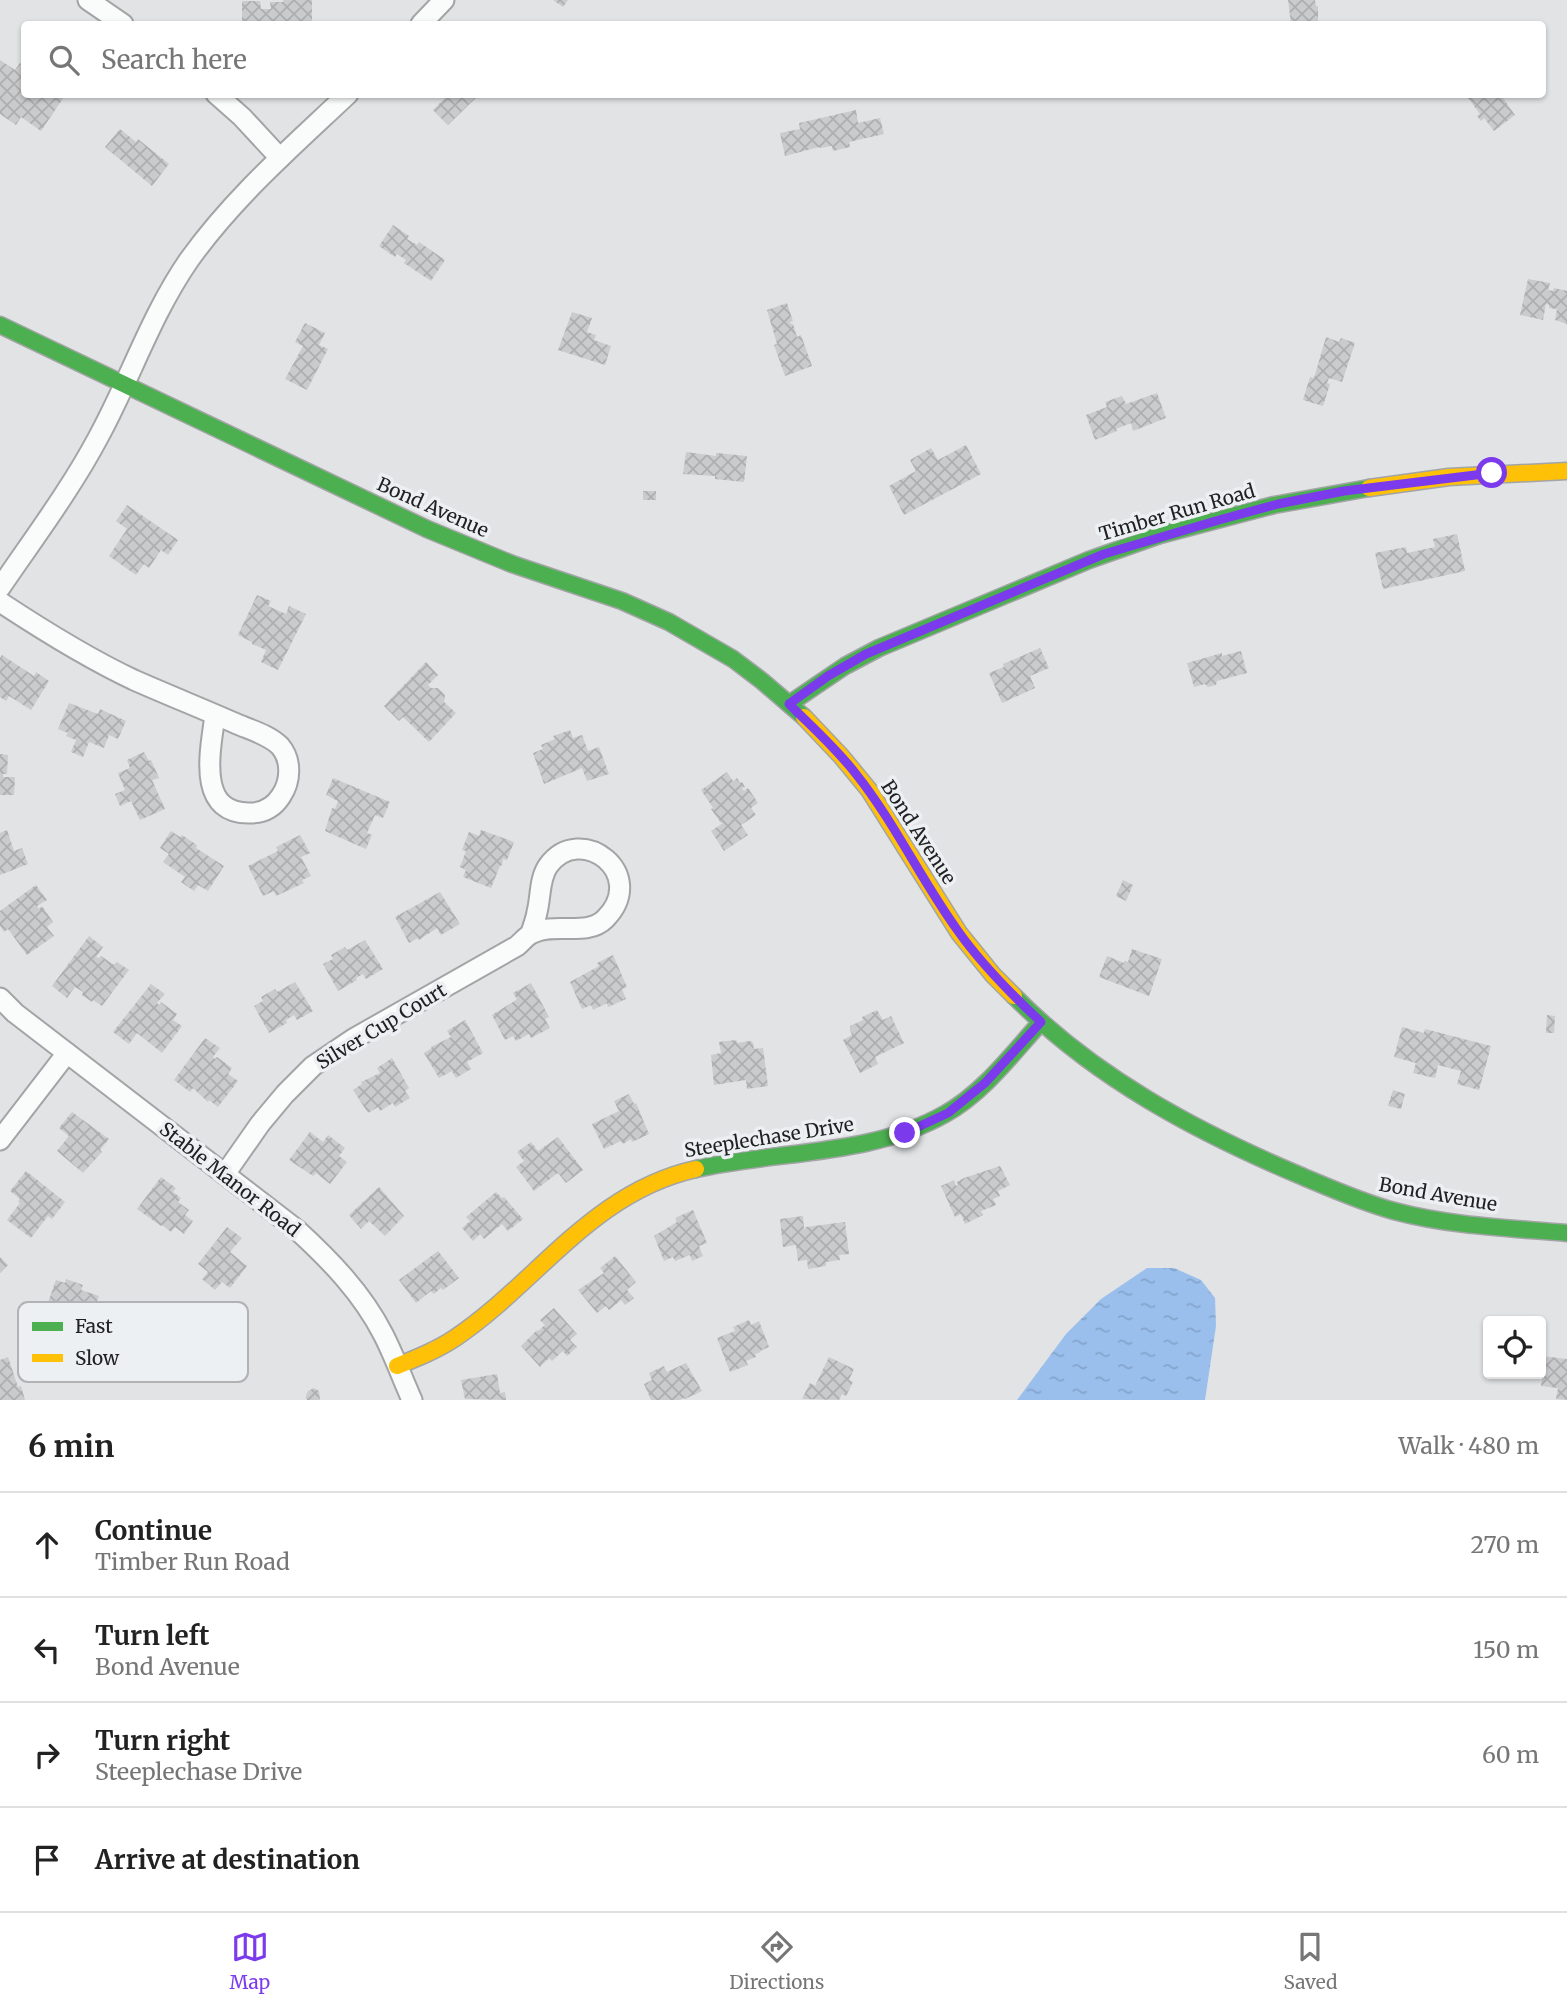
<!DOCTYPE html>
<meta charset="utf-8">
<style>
:root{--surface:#fff;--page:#f2f2f2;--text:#222;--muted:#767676;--line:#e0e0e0;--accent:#7c3aed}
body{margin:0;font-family:Merriweather,serif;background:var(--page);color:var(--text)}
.controls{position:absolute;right:21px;bottom:21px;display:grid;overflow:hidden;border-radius:7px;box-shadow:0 2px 5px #0004}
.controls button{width:63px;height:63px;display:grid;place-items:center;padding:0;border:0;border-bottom:2px solid var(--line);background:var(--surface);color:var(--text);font:35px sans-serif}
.stop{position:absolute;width:21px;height:21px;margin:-16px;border:5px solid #7c3aed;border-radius:50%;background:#fff}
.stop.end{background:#7c3aed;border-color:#fff;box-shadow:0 2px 7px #0008}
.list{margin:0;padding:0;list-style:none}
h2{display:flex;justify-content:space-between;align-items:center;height:91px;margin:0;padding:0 28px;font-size:30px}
h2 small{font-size:23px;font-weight:400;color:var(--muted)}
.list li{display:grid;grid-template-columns:46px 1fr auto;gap:21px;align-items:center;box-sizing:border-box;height:105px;padding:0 28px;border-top:2px solid var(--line)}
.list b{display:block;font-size:26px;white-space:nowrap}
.list p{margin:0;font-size:23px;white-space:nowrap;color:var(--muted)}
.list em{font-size:23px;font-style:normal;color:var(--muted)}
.icon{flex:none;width:38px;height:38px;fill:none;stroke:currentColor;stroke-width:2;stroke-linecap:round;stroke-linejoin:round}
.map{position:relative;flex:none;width:1567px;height:1400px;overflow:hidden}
.search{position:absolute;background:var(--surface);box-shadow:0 2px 5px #0004;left:21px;right:21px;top:21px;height:77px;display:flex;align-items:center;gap:18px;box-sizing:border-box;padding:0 24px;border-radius:7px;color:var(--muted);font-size:26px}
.sheet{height:511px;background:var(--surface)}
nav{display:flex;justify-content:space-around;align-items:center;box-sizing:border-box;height:98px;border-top:2px solid var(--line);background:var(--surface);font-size:19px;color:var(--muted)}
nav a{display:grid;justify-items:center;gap:4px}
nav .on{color:var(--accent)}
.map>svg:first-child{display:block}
.water{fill:url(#water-ripples)}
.building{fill:url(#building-cross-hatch)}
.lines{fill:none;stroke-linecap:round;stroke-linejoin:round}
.street-casing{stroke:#a3a4a6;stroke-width:23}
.fast-casing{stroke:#a3a4a6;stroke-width:19}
.slow-casing{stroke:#a3a4a6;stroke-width:19}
.street{stroke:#fafbfb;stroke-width:19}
.fast{stroke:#4caf50;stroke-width:16}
.slow{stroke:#ffc107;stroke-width:16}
.route{stroke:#7c3aed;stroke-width:9}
.labels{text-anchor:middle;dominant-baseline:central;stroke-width:7;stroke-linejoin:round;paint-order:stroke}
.street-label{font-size:19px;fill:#202122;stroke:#edf0f3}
.key{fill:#edf0f3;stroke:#b0b2b4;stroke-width:2}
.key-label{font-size:19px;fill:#202122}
</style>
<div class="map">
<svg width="1567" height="1400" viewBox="0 0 1567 1400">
<defs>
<pattern id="water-ripples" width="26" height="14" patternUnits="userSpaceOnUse" patternTransform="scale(1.75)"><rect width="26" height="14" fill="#9abfed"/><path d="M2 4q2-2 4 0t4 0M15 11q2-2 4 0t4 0" fill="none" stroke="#84a4cb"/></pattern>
<pattern id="building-cross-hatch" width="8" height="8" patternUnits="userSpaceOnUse" patternTransform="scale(1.75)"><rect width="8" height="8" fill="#cacbcd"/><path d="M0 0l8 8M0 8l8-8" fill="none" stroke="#adaeb0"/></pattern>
</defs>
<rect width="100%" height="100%" fill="#e1e3e5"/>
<path class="water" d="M 1147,1268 L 1174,1268 L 1201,1280 L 1215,1298 L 1216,1326 L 1205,1400 L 1017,1400 L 1066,1334 L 1101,1299 Z"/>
<g class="building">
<path d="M 283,0 L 312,0 L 312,24 L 242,24 L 242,1 L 260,1 L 261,9 L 271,9 L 270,2 L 283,2 Z"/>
<path d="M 553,0 L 568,0 L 563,7 Z"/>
<path d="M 1288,0 L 1315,0 L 1316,6 L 1318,6 L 1318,24 L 1291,24 Z"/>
<path d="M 0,60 L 15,70 L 20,63 L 24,66 L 24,94 L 66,94 L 41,131 L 21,117 L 16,125 L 0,114 Z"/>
<path d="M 449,94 L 480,94 L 448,125 L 433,110 Z"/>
<path d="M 1465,94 L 1500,94 L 1515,115 L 1494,131 L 1484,118 L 1481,121 L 1477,116 L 1480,114 Z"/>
<path d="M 856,110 L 858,123 L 880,118 L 884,134 L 849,142 L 850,147 L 833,151 L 832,146 L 820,148 L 819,147 L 785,156 L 780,133 L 800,129 L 799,123 Z"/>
<path d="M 120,129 L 136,142 L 138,139 L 169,164 L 152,186 L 105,147 Z"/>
<path d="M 393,225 L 409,236 L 407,239 L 417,245 L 419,242 L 445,260 L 431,281 L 404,263 L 406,260 L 397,254 L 395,257 L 379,246 Z"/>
<path d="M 1528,279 L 1550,283 L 1548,290 L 1553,291 L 1554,288 L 1567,291 L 1567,324 L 1555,320 L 1557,309 L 1549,308 L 1549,305 L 1546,304 L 1543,320 L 1520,315 Z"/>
<path d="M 787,303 L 793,321 L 790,322 L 791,324 L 793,324 L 797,337 L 801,335 L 812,366 L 785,376 L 774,345 L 777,344 L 767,310 Z"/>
<path d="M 572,312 L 592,318 L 587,332 L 596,335 L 594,340 L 611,346 L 605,365 L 558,350 Z"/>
<path d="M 305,323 L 325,333 L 319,345 L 328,349 L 307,390 L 285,379 L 303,346 L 295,342 Z"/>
<path d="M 1326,337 L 1339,342 L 1341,338 L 1355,343 L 1342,382 L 1329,378 L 1327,383 L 1330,384 L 1323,406 L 1303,400 L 1310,377 L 1314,378 Z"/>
<path d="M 1157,393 L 1166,418 L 1133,431 L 1131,423 L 1116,429 L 1117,431 L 1095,440 L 1086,415 L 1107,407 L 1105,402 L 1122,396 L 1126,404 Z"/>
<path d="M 966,445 L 981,474 L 904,515 L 889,486 L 916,471 L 910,460 L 931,448 L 938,460 Z"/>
<path d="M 686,452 L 716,456 L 716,453 L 747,456 L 744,482 L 715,479 L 715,476 L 683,474 Z"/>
<rect x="643" y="491" width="13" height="9"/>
<path d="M 127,505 L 178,540 L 168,555 L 161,550 L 149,568 L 144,564 L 136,575 L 109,556 L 127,529 L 116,521 Z"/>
<path d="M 1457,534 L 1465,571 L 1383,589 L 1375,553 L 1406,547 L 1407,553 L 1435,547 L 1433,539 Z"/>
<path d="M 257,595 L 271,601 L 268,606 L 286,614 L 289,606 L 306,614 L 278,670 L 261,662 L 266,650 L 252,644 L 252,642 L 238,635 Z"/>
<path d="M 1040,648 L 1049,668 L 1030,676 L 1035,688 L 1002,703 L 989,673 L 1004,667 L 1003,664 Z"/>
<path d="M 1241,651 L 1247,673 L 1217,681 L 1216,685 L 1208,687 L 1205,684 L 1194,687 L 1187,663 L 1222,653 L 1222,656 Z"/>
<path d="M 2,655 L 34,676 L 36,672 L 49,681 L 31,710 L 9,696 L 6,701 L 0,697 L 0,658 Z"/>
<path d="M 426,662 L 438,675 L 428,685 L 431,688 L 438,688 L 445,695 L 444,702 L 456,713 L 429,742 L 403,717 L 399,721 L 384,706 Z"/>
<path d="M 69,703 L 98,714 L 100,709 L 126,721 L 118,739 L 109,735 L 104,748 L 89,742 L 83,757 L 71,752 L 76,740 L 66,736 L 68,733 L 58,729 Z"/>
<path d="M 570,730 L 573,738 L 582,735 L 588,751 L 599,747 L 609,774 L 587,781 L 582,768 L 544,784 L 533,753 L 543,749 L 541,745 L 555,739 L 553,736 Z"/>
<path d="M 144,752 L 149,761 L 151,760 L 159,778 L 152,780 L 165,809 L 140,820 L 131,801 L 120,806 L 115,794 L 125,790 L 118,773 L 130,768 L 127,760 Z"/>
<path d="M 0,754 L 8,755 L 7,774 L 3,774 L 3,777 L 15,777 L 14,795 L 0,795 Z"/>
<path d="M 727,772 L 733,781 L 737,778 L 740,783 L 742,782 L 745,787 L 742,788 L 744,791 L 748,788 L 758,803 L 751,808 L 756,815 L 741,825 L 748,835 L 724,851 L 711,831 L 723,823 L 721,823 L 711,809 L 713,808 L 701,790 Z"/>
<path d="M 333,778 L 390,802 L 383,818 L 375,815 L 367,833 L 372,835 L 366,849 L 325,831 L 332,808 L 335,809 L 338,801 L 326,795 Z"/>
<path d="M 7,830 L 14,851 L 22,848 L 28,864 L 0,875 L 0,833 Z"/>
<path d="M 481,830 L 514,842 L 507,860 L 503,859 L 502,865 L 500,866 L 491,888 L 463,877 L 466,870 L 460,867 L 466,851 L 462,850 L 469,832 L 479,836 Z"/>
<path d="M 171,831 L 180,837 L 182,835 L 197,845 L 196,848 L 224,866 L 208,891 L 198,885 L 194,891 L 181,882 L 185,877 L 163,862 L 169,854 L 160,848 Z"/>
<path d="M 300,835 L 310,853 L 301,857 L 311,876 L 302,880 L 304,883 L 276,896 L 274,891 L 263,896 L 248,866 L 278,851 L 276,847 Z"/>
<path d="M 1123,880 L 1133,885 L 1126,901 L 1116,896 Z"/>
<path d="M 36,885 L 47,900 L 37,906 L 39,909 L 42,906 L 53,922 L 47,927 L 54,936 L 27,955 L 8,929 L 4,932 L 0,926 L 0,911 Z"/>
<path d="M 440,892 L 460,924 L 441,935 L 437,928 L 419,940 L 418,938 L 409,943 L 395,917 Z"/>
<path d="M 89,936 L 103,947 L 96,957 L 99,958 L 101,956 L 114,965 L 117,962 L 129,970 L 102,1006 L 93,1000 L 92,1002 L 82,995 L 83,992 L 75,987 L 67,998 L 52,986 Z"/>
<path d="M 365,940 L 383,969 L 366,979 L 363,974 L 356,978 L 357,980 L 338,991 L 323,964 L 333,959 L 331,955 L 345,947 L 347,950 Z"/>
<path d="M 1132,949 L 1162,959 L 1149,996 L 1099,977 L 1107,956 L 1124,963 L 1125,961 L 1128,962 Z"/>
<path d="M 613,955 L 627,987 L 622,989 L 626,999 L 608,1007 L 607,1003 L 593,1010 L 591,1005 L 582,1009 L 570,982 L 599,966 L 597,963 Z"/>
<path d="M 295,982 L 313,1011 L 297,1020 L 294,1015 L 286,1020 L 287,1023 L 269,1033 L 254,1006 L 263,1001 L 261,997 L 275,989 L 277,992 Z"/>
<path d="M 531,983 L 549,1017 L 545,1019 L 550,1028 L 531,1038 L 529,1034 L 516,1041 L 513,1036 L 505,1040 L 492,1015 L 513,1002 L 517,999 L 513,993 Z"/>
<path d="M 151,984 L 165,994 L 157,1003 L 159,1005 L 161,1002 L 177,1014 L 173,1020 L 182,1026 L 162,1053 L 137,1033 L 129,1044 L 113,1032 Z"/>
<path d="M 877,1010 L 883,1020 L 891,1016 L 904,1043 L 875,1057 L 878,1064 L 860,1073 L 843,1040 L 852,1035 L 850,1030 L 850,1026 L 863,1020 L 862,1017 Z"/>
<path d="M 1547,1015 L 1555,1016 L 1554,1033 L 1546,1033 Z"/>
<path d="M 465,1020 L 483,1053 L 467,1062 L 471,1069 L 456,1078 L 452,1071 L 439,1078 L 424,1053 L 432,1048 L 431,1047 L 451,1037 L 447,1031 Z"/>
<path d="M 1402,1027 L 1424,1033 L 1425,1029 L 1491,1046 L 1479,1090 L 1457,1084 L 1461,1071 L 1438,1065 L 1435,1078 L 1413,1073 L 1416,1063 L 1394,1057 Z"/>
<path d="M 205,1038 L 220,1048 L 213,1057 L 215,1059 L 217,1057 L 232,1068 L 228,1074 L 238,1081 L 218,1107 L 209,1100 L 208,1102 L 193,1088 L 190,1092 L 174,1080 Z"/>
<path d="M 736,1040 L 737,1043 L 750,1041 L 753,1043 L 754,1049 L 763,1048 L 768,1086 L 747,1089 L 746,1080 L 714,1085 L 711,1055 L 721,1053 L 719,1042 Z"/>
<path d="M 392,1058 L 409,1088 L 405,1091 L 410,1098 L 395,1107 L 393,1103 L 380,1111 L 378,1107 L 368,1113 L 353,1090 L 362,1084 L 361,1082 L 380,1073 L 377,1068 Z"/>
<path d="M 1393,1090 L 1405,1094 L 1401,1109 L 1388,1106 Z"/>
<path d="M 629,1094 L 634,1104 L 636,1103 L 649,1134 L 632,1142 L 631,1139 L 623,1144 L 621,1141 L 604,1149 L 592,1124 L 619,1111 L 614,1101 Z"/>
<path d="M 72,1112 L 109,1139 L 100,1150 L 102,1152 L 83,1173 L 57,1151 L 69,1136 L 59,1128 Z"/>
<path d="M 310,1132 L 323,1142 L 328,1135 L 345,1148 L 339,1156 L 347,1162 L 330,1184 L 316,1173 L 313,1176 L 289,1160 Z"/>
<path d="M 558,1137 L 583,1170 L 566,1183 L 558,1173 L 534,1191 L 516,1167 L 524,1161 L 517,1152 L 531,1142 L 538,1151 Z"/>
<path d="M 1000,1166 L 1010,1185 L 998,1191 L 1000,1196 L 993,1199 L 996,1205 L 981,1211 L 983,1215 L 965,1224 L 961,1214 L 955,1217 L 941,1186 L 954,1180 L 956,1186 L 958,1185 L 957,1182 L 964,1178 Z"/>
<path d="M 26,1171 L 65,1202 L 52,1219 L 48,1216 L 31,1238 L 7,1220 L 20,1203 L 18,1202 L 20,1199 L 10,1191 Z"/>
<path d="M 161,1177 L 176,1188 L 173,1192 L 181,1198 L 178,1202 L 189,1210 L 185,1215 L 193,1221 L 184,1234 L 175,1227 L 171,1232 L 162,1225 L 161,1226 L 137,1209 Z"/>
<path d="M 379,1187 L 404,1216 L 385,1236 L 369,1221 L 361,1229 L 349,1215 Z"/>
<path d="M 496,1192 L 502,1198 L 504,1197 L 523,1219 L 508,1231 L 502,1224 L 484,1239 L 480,1234 L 473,1241 L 462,1228 L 470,1221 L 466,1217 Z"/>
<path d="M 693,1210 L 707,1243 L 699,1246 L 703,1256 L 692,1261 L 690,1255 L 675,1261 L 673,1257 L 664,1261 L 654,1236 L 677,1222 L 675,1218 Z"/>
<path d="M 803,1216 L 804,1229 L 806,1227 L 845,1222 L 849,1254 L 839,1255 L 840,1260 L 826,1262 L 826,1266 L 808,1269 L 807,1260 L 798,1261 L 796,1245 L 783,1247 L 780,1219 Z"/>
<path d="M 227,1227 L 242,1238 L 230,1252 L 247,1266 L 230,1288 L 222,1282 L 215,1290 L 202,1279 L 208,1272 L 198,1264 Z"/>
<path d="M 438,1251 L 459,1278 L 443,1290 L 441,1288 L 434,1294 L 431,1291 L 416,1303 L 399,1280 Z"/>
<path d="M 615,1256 L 636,1282 L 627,1290 L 634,1298 L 625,1305 L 621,1300 L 609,1310 L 606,1306 L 597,1313 L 578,1290 L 604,1273 L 600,1268 Z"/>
<path d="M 0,1257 L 8,1265 L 0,1273 Z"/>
<path d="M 66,1279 L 83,1285 L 81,1290 L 99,1296 L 86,1330 L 68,1323 L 70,1320 L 45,1311 L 56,1280 L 65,1283 Z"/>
<path d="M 554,1308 L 577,1334 L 570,1340 L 577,1347 L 567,1356 L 563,1351 L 552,1361 L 549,1358 L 540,1367 L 521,1346 L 537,1330 L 538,1331 L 545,1325 L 540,1320 Z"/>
<path d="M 749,1320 L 751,1325 L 759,1321 L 769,1347 L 760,1351 L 761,1352 L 755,1354 L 756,1357 L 746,1361 L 748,1365 L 730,1372 L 717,1338 L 735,1331 L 733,1327 Z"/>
<path d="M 1542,1356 L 1567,1359 L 1567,1400 L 1556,1399 L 1558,1388 L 1541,1386 L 1544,1360 L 1542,1360 Z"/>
<path d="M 8,1357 L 18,1387 L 21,1386 L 25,1400 L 0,1400 L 0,1360 Z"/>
<path d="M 829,1357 L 854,1369 L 849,1380 L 853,1382 L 846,1396 L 842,1394 L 839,1400 L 802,1399 L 810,1383 L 815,1386 Z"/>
<path d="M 686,1363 L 702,1391 L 685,1399 L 684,1398 L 680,1400 L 651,1400 L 644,1384 L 652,1380 L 649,1373 L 664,1366 L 667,1372 Z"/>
<path d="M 497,1374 L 500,1393 L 505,1392 L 506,1400 L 465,1399 L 461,1380 Z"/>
<path d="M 314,1388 L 319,1391 L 320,1400 L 307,1400 L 306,1396 L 308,1391 Z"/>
</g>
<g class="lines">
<g class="street-casing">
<g id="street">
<path d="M 88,0 L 123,24"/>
<path d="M 421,24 L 444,0"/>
<path d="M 216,94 L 242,117 L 280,158"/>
<path d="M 0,588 C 34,538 71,489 99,436 C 131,377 151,315 189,260 C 234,197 292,147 348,94"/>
<path d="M 0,602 C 44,631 87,658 134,680 C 168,695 203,709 237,724 C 251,730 269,735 280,746 C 292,760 291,781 281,796 C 274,807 264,813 250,813 C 195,814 211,748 215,715"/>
<path d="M 0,998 L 15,1013 L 296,1229 C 330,1260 362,1293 383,1334 C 394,1355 402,1378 412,1400"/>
<path d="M 0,1140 L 67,1053"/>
<path d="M 225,1174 L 260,1124 L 285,1094 L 313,1066 L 353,1039 L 517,946 C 522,942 527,935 533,933 C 555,922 587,937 605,919 C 650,874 580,821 548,866 C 539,879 541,897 537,912 C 536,919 533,926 531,933"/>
</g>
</g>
<g class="fast-casing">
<g id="fast">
<path d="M 0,325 L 427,529 L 512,564 L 622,601 L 669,622 L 733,659 L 762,681 L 804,717"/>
<path d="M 789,704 L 845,666 L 879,648 L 1089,560 L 1160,535 L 1274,505 L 1369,488"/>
<path d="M 1014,996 C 1094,1077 1195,1131 1299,1175 C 1330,1188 1361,1202 1394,1211 C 1450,1226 1509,1228 1567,1233"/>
<path d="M 696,1169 C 778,1150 869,1157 945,1114 C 983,1093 1012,1054 1041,1022"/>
</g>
</g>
<g class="slow-casing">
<g id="slow">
<path d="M 1369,488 L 1449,477 L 1567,471"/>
<path d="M 804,717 L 841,756 L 869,790 L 959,933 L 993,975 L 1014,996"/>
<path d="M 397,1366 C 417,1358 437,1350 455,1338 C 538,1282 592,1192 696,1169"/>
</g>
</g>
<use href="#street" class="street"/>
<use href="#fast" class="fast"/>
<use href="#slow" class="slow"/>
</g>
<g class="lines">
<path class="route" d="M 905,1133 L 948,1113 L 985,1083 L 1041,1022 C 1011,994 982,965 958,931 C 921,880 895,823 856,774 C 836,748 812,727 789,704 L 828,676 L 866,654 L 1104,554 L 1219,520 L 1278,504 L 1344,491 L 1492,473"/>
</g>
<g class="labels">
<g class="street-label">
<text transform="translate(433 507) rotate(24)">Bond Avenue</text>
<text transform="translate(1177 512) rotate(-16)">Timber Run Road</text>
<text transform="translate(919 832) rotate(57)">Bond Avenue</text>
<text transform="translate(381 1026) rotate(-31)">Silver Cup Court</text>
<text transform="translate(769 1137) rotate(-9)">Steeplechase Drive</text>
<text transform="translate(230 1179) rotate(38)">Stable Manor Road</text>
<text transform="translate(1438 1194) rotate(10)">Bond Avenue</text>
</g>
</g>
<rect x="18" y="1302" width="230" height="80" rx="10" class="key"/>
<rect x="32" y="1322" width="31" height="9" fill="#4caf50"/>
<rect x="32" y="1354" width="31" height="8" fill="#ffc107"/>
<g class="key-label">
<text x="75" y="1333">Fast</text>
<text x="75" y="1365">Slow</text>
</g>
</svg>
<div class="controls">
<button><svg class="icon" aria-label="locate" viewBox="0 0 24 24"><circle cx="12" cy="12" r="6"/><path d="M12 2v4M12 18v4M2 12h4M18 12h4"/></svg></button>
</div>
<div class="stop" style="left:1492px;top:473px"></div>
<div class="stop end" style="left:905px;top:1133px"></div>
<div class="search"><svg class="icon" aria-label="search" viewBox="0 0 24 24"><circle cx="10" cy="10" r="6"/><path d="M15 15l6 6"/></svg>Search here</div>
</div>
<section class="sheet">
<h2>6 min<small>Walk · 480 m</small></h2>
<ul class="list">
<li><svg class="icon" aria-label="ahead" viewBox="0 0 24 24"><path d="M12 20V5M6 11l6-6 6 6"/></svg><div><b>Continue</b><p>Timber Run Road</p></div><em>270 m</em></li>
<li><svg class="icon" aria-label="left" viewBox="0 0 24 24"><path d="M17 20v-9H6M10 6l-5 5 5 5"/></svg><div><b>Turn left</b><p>Bond Avenue</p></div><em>150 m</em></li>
<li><svg class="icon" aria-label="right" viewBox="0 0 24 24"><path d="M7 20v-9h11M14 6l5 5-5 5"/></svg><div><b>Turn right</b><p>Steeplechase Drive</p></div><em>60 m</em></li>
<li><svg class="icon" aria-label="arrive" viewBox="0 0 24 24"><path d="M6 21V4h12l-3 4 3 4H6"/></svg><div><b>Arrive at destination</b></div></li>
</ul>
</section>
<nav>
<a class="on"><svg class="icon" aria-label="map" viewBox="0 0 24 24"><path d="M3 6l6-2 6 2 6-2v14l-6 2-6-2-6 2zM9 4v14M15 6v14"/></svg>Map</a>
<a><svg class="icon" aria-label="directions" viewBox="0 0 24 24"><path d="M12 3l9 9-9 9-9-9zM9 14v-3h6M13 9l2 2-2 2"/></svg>Directions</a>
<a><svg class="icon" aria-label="saved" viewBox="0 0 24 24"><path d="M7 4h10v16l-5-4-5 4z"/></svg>Saved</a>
</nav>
